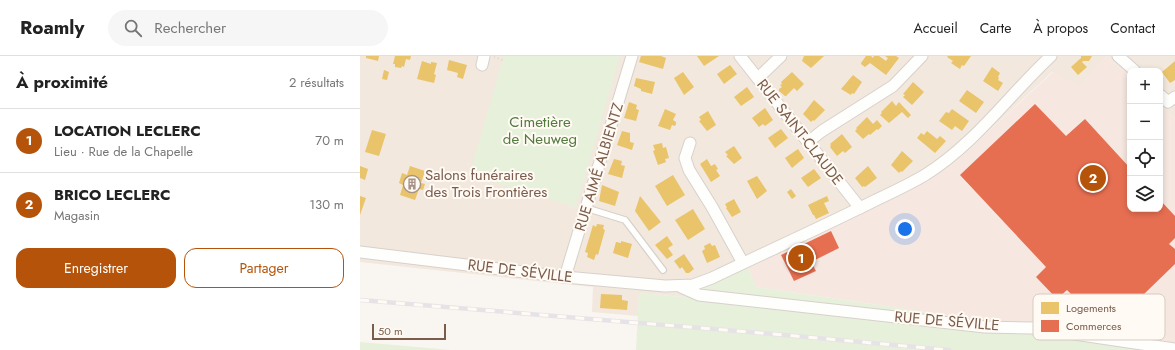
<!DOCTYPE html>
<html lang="fr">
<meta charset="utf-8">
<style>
:root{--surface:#fff;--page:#f6f6f6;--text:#222;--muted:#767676;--line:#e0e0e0;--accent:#b45309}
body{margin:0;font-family:Jost,sans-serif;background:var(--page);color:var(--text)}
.controls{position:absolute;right:12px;top:12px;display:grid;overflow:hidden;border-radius:8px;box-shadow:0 2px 6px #0003}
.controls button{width:36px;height:36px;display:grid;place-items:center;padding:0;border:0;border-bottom:1px solid var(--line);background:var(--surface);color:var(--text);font:20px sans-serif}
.scale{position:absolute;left:12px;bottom:10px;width:74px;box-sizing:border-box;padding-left:4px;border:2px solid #7a5c4d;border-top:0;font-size:11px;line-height:14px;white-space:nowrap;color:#7a5c4d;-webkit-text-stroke:3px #fffaf3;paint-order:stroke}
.you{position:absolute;left:545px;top:173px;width:14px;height:14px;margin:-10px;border:3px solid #fff;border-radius:50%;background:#1a73e8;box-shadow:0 0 0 6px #1a73e833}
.badge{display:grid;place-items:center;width:26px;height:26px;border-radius:50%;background:var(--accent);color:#fff;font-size:13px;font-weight:700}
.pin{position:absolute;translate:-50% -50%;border:2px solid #fff;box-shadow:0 1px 4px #0006}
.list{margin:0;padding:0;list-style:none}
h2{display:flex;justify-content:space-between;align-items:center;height:52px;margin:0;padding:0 16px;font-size:17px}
h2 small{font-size:13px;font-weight:400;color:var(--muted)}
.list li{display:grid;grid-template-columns:26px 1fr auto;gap:12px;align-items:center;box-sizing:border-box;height:64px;padding:0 16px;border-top:1px solid var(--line)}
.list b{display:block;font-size:15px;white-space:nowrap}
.list p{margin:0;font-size:13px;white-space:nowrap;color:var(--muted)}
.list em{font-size:13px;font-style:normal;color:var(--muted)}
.actions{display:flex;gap:8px;padding:12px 16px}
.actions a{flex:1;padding:9px 0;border:1px solid var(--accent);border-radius:12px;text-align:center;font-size:14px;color:var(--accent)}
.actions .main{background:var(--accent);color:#fff}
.icon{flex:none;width:22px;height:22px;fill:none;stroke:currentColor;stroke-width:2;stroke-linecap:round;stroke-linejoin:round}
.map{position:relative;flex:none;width:815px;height:294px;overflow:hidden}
header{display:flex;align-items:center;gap:24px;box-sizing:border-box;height:56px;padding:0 20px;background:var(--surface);border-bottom:1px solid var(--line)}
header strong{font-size:19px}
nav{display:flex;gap:22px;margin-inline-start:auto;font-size:14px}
.search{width:280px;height:36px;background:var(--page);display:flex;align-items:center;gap:10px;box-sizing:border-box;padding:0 14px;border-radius:22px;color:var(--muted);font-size:15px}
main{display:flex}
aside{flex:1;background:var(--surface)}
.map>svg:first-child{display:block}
.residential{fill:#f2e8de}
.commercial{fill:#f6e8e1}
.green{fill:#e7f0db}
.homes{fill:#e9c46a}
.shops{fill:#e76f51}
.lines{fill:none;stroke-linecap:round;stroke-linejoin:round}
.service-casing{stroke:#d7d1cb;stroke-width:8}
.minor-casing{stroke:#d7d1cb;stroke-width:13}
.path{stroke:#dcd5d0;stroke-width:2;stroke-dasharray:1 3;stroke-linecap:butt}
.service{stroke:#fefefd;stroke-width:5.5}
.minor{stroke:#fefefd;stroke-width:11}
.rail-casing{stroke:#e6e3e7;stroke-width:4.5}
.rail{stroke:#fffaf3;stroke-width:3;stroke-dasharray:9;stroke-linecap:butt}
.labels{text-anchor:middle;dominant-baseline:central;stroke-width:4;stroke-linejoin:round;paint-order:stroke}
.park-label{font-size:15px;fill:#537a41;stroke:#fffaf3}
.street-label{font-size:15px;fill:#7a5c4d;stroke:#fffaf3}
.poi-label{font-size:15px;fill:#7a5c4d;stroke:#fffaf3;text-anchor:start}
.key{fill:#fffaf3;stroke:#d7cbc1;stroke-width:1}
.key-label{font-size:11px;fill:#7a5c4d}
</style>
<header>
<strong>Roamly</strong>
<div class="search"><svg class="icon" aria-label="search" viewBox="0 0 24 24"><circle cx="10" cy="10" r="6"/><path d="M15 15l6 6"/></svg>Rechercher</div>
<nav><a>Accueil</a><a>Carte</a><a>À propos</a><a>Contact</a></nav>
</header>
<main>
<aside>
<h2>À proximité<small>2 résultats</small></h2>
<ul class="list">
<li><span class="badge">1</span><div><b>LOCATION LECLERC</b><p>Lieu · Rue de la Chapelle</p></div><em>70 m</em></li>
<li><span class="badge">2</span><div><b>BRICO LECLERC</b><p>Magasin</p></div><em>130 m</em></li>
</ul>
<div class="actions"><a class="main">Enregistrer</a><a>Partager</a></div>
</aside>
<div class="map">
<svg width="815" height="294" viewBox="0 0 815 294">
<rect width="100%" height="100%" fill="#f9f5f0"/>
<g class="residential">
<path d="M 0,0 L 747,0 L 719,31 L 692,16 L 590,111 L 388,211 L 323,241 L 279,237 L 278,260 L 232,256 L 233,231 L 0,206 Z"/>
<path d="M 747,0 L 815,0 L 815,62 L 800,48 L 800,15 L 770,15 L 770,21 Z"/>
</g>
<path class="commercial" d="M 747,0 L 770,21 L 770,153 L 800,153 L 800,48 L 815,62 L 815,294 L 788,294 L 600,261 L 396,231 L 388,211 L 590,111 L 693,16 L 719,30 Z"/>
<g class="green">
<path d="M 144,0 L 260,0 L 216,151 L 109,119 Z"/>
<path d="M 388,211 L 396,231 L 600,261 L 788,294 L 276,294 L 279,237 L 323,241 Z"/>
<path d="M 0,286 L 91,294 L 0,294 Z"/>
</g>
<g class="homes">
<path d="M 6,0 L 19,0 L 18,5 L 6,2 Z"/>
<path d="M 35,0 L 51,0 L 50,4 L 46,3 L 44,11 L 42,10 L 41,12 L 35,11 L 35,8 L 33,8 Z"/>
<path d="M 281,0 L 301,0 L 306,2 L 303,13 L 279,6 Z"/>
<path d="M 337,0 L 359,0 L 344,10 Z"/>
<path d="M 444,0 L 464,0 L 451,12 L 442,5 Z"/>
<path d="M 506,0 L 511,0 L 513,2 L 514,0 L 519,0 L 526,5 L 528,2 L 525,0 L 536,0 L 539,2 L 526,19 L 510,7 L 505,11 L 501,8 L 501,7 Z"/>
<path d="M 588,0 L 611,0 L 604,10 L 602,9 L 600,13 L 591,7 L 593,5 L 587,1 Z"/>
<path d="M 721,0 L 732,0 L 729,5 L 723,5 L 722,6 L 727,11 L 718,19 L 711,11 L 721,2 Z"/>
<path d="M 89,4 L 107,9 L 103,23 L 97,21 L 98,17 L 87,14 Z"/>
<path d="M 62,5 L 71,8 L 71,6 L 77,7 L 74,18 L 76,19 L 74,27 L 57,23 Z"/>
<path d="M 815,5 L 815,24 L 810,27 L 802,16 Z"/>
<path d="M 370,9 L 377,18 L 364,28 L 357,18 Z"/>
<path d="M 632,11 L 640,17 L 638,21 L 639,22 L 638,24 L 643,27 L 638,35 L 623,25 Z"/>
<path d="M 24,14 L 29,16 L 27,24 L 22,23 Z"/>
<path d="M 323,16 L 334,31 L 324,39 L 314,22 Z"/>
<path d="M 432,16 L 444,28 L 437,35 L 434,32 L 426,40 L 425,40 L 419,35 L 419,33 L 422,31 L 420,29 L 422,28 L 421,26 Z"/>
<path d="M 493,19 L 502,26 L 494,38 L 492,37 L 491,39 L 481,33 Z"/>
<path d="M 276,22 L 295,26 L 292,38 L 281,35 L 281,33 L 274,30 Z"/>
<path d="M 553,26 L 564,36 L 552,49 L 543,41 L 545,39 L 543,38 Z"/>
<path d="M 387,31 L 394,41 L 381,50 L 374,41 Z"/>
<path d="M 607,34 L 624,46 L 616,57 L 599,45 Z"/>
<path d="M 454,44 L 465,54 L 454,65 L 453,64 L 451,66 L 443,58 Z"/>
<path d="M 532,45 L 536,50 L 539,46 L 551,59 L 548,62 L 542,56 L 529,67 L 520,59 L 522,57 L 521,56 Z"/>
<path d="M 269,46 L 277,49 L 276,53 L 279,54 L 276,65 L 264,62 Z"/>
<path d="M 405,52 L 413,64 L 405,70 L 403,68 L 399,71 L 392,62 Z"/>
<path d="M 305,53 L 316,58 L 313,64 L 316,66 L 316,68 L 315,70 L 312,69 L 310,74 L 298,70 Z"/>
<path d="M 592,53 L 609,65 L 602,75 L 595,70 L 592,74 L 579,65 L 586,56 L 589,57 Z"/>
<path d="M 348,55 L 356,69 L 347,75 L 339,65 L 341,64 L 339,61 Z"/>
<path d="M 507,61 L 513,68 L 517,64 L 522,70 L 518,74 L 517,73 L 510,79 L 509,78 L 503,83 L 495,75 L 497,73 L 496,72 Z"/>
<path d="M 421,73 L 428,82 L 415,92 L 408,82 Z"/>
<path d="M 12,74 L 26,78 L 19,100 L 5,96 Z"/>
<path d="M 262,75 L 270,77 L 270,86 L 274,87 L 272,94 L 257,89 Z"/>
<path d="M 567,75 L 577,83 L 580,80 L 586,85 L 575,97 L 557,82 L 561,77 L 564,79 Z"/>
<path d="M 482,78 L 492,91 L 485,97 L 483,95 L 477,100 L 470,91 L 471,89 L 470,88 Z"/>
<path d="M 302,87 L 303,92 L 306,91 L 309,102 L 305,103 L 306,106 L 298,109 L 293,95 L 295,94 L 293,89 Z"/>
<path d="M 374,90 L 382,102 L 374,108 L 366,100 L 368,99 L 365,96 Z"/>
<path d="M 438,93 L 444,102 L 432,112 L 425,102 Z"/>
<path d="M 542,95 L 553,105 L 542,116 L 541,115 L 539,117 L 531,109 Z"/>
<path d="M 254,103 L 262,105 L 261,109 L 265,110 L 262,122 L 248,118 Z"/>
<path d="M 347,103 L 351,110 L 355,108 L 358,113 L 356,114 L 360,120 L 351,126 L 340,108 Z"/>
<path d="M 0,110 L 8,113 L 5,124 L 0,122 Z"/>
<path d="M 50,110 L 65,115 L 61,127 L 65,128 L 63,134 L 59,133 L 55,144 L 40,139 L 43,129 L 39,127 L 42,117 L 47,119 Z"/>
<path d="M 508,110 L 517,122 L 505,131 L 504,130 L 502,131 L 495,122 Z"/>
<path d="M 454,113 L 461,122 L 448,131 L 441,122 Z"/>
<path d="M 313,119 L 325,139 L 307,150 L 295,130 Z"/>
<path d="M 397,120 L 407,135 L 397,143 L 387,125 Z"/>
<path d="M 242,129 L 259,136 L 255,150 L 239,145 Z"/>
<path d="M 431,133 L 436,140 L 432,143 L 427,136 Z"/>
<path d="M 0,140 L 6,142 L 0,159 Z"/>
<path d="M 280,140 L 301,166 L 289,175 L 275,155 Z"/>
<path d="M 467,140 L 469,145 L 464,147 L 469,157 L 456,163 L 454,159 L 453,159 L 448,149 Z"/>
<path d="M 374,143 L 381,156 L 372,161 L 366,152 L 367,152 L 365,148 Z"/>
<path d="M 333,153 L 345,173 L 328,184 L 315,164 Z"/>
<path d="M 237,168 L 244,169 L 243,173 L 245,174 L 238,199 L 236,198 L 234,204 L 227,201 L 228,197 L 225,196 L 233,169 L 236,171 Z"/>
<path d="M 307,180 L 313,189 L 308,192 L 313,199 L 307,203 L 295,189 Z"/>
<path d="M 261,185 L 272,188 L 268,202 L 253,197 L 256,186 L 261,187 Z"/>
<path d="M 350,187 L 352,190 L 355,189 L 360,201 L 347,207 L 342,195 L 345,193 L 344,190 Z"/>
<path d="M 324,198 L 334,213 L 329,217 L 326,217 L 322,211 L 320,213 L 314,205 Z"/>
<path d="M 241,238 L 262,239 L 262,244 L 268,245 L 267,254 L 240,252 Z"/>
</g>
<g class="shops">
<path d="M 675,48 L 706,80 L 725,63 L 770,112 L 770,153 L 800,153 L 800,144 L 815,160 L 815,182 L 809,188 L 815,193 L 815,208 L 782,240 L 795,254 L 780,268 L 740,267 L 707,234 L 697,243 L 676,221 L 686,211 L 600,119 Z"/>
<path d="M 471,175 L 479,192 L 451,206 L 456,215 L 434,225 L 421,199 Z"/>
</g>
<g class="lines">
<g class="service-casing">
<path id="service" d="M 226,152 L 265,164 L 303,214"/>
</g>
<g class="minor-casing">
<g id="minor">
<path d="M 380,0 L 500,152"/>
<path d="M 758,0 L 775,15"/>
<path d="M 122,9 L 124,0"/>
<path d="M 398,22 L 421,0"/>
<path d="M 800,39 L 808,46 L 815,41"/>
<path d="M 448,86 L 462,75 L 533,30 L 562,0"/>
<path d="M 330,87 L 325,102 L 329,114 L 352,151 L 383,207"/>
<path d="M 0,196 L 205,221 L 305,230 L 333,229 L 352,222 C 406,196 462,171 516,144 C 533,136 550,128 565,119 C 615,88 649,39 691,0"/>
<path d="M 205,221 L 272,0"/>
<path d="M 321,231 L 339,239 L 625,271 L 674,272 L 815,293"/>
</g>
</g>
<path class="path" d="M 134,1 L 143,4"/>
<use href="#service" class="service"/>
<use href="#minor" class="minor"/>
<g class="rail-casing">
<path id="rail" d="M 0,244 L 413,278 L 589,294"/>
</g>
<use href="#rail" class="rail"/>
</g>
<defs>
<g id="building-ring" transform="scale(0.9)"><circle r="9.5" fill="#fffaf3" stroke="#a69286" stroke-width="1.5"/><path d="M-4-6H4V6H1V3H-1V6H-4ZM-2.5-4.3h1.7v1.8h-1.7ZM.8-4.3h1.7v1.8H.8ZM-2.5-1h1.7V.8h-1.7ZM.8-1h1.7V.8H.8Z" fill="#a69286"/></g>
</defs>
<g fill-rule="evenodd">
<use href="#building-ring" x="52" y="128"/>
</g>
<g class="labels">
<g class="park-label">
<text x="180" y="66">Cimetière<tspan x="180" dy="17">de Neuweg</tspan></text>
</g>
<g class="street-label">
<text transform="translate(440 76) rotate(52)">RUE SAINT-CLAUDE</text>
<text transform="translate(239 111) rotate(-73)">RUE AIMÉ ALBIENTZ</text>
<text transform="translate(160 215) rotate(7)">RUE DE SÉVILLE</text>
<text transform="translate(587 265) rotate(5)">RUE DE SÉVILLE</text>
</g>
<g class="poi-label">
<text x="65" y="119">Salons funéraires<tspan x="65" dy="17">des Trois Frontières</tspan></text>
</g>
</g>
<rect x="673" y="238" width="132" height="46" rx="6" class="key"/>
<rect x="681" y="246" width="18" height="12" fill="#e9c46a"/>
<rect x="681" y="264" width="18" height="12" fill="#e76f51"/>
<g class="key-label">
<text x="706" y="256">Logements</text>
<text x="706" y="274">Commerces</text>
</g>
</svg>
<div class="controls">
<button>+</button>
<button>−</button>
<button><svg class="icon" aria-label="locate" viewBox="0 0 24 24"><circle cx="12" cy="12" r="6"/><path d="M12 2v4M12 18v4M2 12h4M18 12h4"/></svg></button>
<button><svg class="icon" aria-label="layers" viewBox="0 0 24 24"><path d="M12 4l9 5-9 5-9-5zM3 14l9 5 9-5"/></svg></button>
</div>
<div class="scale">50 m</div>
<div class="you"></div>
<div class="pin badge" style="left:441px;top:202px">1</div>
<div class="pin badge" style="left:733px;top:122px">2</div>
</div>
</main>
